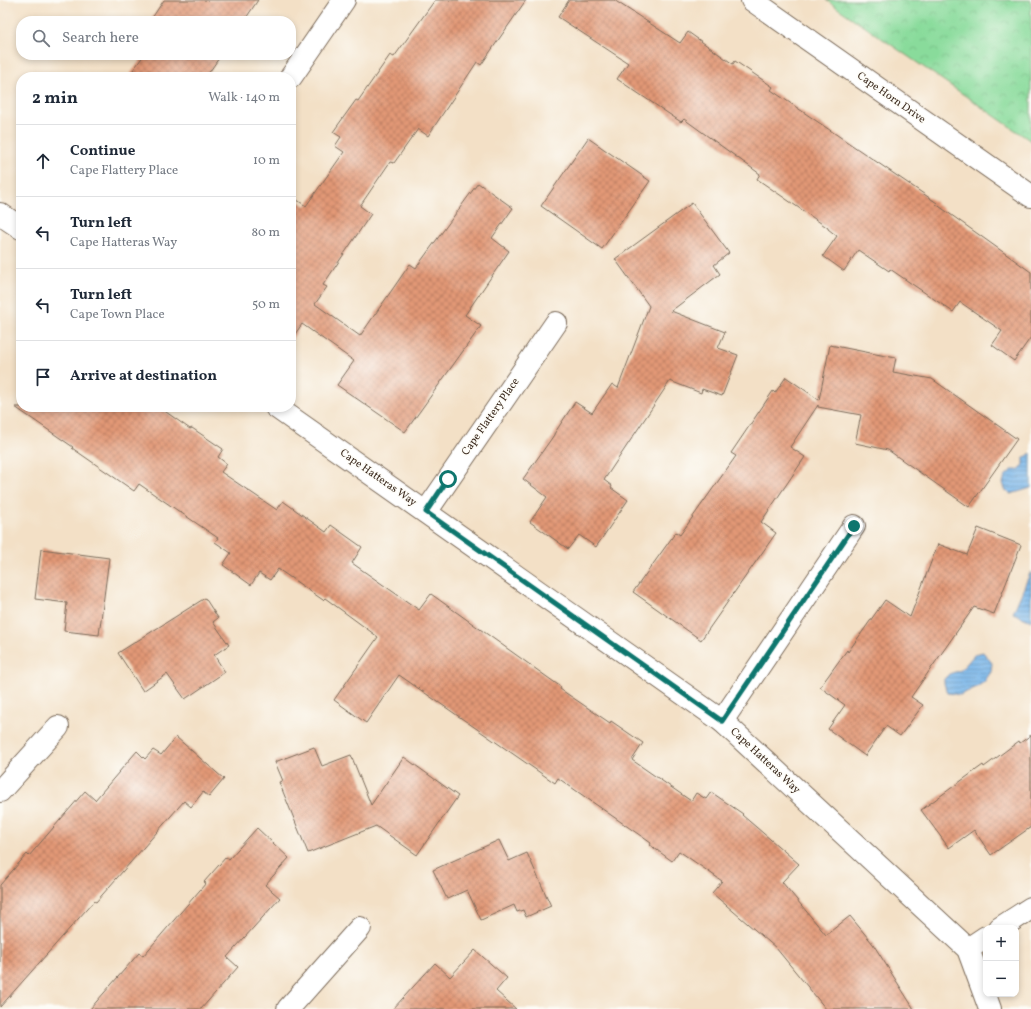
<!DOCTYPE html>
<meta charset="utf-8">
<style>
:root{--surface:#fff;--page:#f6f6f7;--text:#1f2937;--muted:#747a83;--line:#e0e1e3}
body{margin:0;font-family:Vollkorn,serif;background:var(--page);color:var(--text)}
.controls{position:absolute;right:12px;bottom:12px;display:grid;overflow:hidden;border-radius:8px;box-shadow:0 2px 6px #0003}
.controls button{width:36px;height:36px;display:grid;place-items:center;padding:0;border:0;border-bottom:1px solid var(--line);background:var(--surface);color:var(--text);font:20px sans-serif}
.stop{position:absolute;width:12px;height:12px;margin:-9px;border:3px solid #0f766e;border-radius:50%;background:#fff}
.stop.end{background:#0f766e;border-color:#fff;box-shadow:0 1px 4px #0008}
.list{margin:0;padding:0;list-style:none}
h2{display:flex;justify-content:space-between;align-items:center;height:52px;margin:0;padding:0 16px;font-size:17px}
h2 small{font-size:13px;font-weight:400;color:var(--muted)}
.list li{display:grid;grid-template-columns:26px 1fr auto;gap:12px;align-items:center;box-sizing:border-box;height:72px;padding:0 16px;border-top:1px solid var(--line)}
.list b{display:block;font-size:15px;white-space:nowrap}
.list p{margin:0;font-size:13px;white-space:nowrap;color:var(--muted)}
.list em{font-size:13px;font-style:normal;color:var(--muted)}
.icon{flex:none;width:22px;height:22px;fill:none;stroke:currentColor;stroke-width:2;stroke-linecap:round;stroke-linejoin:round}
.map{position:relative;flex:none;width:1031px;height:1009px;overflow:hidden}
.search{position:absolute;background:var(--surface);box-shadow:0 2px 6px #0003;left:16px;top:16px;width:280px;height:44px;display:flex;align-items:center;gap:10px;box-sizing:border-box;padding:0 14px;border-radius:16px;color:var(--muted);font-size:15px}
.panel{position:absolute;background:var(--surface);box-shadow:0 2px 6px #0003;left:16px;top:72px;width:280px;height:340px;border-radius:16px}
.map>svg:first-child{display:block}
.park{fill:url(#park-crowns);stroke:#62825c}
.water{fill:url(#water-rules);stroke:#586e83}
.building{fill:url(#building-cross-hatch)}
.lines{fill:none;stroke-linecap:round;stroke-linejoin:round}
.street-casing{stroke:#7b6a59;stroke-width:24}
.street{stroke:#fff;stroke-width:22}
.route{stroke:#0f766e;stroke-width:5}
.labels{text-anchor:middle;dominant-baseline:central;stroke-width:3;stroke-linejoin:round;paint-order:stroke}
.street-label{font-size:11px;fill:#3b2a1e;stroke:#fdfcf7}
</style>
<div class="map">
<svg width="1031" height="1009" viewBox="0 0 1031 1009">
<defs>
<pattern id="park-crowns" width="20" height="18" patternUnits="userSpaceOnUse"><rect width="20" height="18" fill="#89db9b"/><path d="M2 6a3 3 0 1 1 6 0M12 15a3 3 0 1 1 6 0" fill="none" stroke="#77bc85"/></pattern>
<pattern id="water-rules" width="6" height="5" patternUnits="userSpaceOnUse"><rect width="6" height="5" fill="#74b3e8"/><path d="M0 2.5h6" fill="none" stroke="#6092bb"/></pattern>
<pattern id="building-cross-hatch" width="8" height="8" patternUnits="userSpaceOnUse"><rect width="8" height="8" fill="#e29876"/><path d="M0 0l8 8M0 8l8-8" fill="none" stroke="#b87c60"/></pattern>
</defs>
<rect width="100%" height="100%" fill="#fdfcf7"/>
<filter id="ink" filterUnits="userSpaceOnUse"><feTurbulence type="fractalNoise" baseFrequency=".025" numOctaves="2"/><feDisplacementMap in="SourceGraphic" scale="8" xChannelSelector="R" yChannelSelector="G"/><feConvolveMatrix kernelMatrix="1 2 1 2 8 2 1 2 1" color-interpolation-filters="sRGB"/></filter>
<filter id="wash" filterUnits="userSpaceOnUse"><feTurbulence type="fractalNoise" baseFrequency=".012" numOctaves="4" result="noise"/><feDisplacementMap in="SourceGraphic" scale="16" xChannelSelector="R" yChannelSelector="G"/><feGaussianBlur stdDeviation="0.9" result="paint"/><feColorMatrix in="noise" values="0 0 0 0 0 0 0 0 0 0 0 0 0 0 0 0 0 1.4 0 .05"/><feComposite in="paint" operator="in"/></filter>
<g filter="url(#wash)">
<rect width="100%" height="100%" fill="#f3e0c6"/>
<path class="park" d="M 826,0 L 1031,0 L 1031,141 Z"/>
<g class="water">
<path d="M 1031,453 L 1031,488 L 1011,494 L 1006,491 L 1003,483 L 1005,476 L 1012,470 L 1018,470 L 1024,465 L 1024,458 Z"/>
<path d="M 1031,571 L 1031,621 L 1013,613 Z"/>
<path d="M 983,652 L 992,663 L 991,672 L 984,682 L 975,688 L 960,695 L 947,693 L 944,683 L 944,679 L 949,674 L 961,670 L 975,654 Z"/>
</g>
<g id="blocks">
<g class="building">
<path d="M 164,0 L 258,0 L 244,21 L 150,21 Z"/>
<path d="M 435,0 L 526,0 L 481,65 L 477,62 L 428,136 L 418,129 L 394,163 L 390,162 L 360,206 L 371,214 L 323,285 L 327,287 L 315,304 L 360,336 L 410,264 L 416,268 L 478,183 L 513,208 L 492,238 L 509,251 L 465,315 L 481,326 L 405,432 L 337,385 L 354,361 L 302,324 L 291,340 L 291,196 L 306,206 L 344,152 L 335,146 L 341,137 L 333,132 L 356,100 L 358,101 L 390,55 L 394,57 Z"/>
<path d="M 569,0 L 614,0 L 680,43 L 688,32 L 733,64 L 735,61 L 773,87 L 771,90 L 937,203 L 936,204 L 1031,272 L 1031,337 L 1014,361 L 992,345 L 1002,331 L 960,302 L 953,312 L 890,269 L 889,271 L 858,250 L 844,271 L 823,256 L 837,236 L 828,229 L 828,228 L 757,179 L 760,174 L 684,119 L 681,122 L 617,79 L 628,63 L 558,17 Z"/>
<path d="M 144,55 L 221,55 L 206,77 L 128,77 Z"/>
<path d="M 588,138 L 650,181 L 602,249 L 541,206 Z"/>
<path d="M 692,203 L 729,253 L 714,265 L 720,274 L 671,311 L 725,332 L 718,348 L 738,355 L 722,396 L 702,389 L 701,393 L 670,381 L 604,480 L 612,486 L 611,488 L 628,500 L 596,547 L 579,535 L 568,549 L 530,522 L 547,497 L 523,479 L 554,435 L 554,434 L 575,402 L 592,413 L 612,384 L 618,388 L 649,306 L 615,259 Z"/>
<path d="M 830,345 L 896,358 L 893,372 L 932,379 L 1017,439 L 969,507 L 888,450 L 855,443 L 861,415 L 818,407 L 818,405 L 790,447 L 805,457 L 761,522 L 776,533 L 701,640 L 633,592 L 676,532 L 680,535 L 736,456 L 731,453 L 773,391 L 775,393 L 786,377 L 819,400 Z"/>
<path d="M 15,407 L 159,407 L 190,429 L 192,428 L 223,449 L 218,457 L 227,464 L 221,472 L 277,510 L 283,501 L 326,532 L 331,525 L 362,547 L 352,563 L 419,610 L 431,594 L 561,687 L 560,689 L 610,723 L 611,721 L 643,743 L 632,760 L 691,801 L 696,793 L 706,799 L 711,792 L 743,814 L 742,815 L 799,864 L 782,882 L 826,935 L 850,916 L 873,944 L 914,1009 L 826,1009 L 776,948 L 712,893 L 722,881 L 679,851 L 672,861 L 650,845 L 651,843 L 558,778 L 555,783 L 399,675 L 366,723 L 334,700 L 378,637 L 325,598 L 323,600 L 278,569 L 270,580 L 259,573 L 251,585 L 223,565 L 231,553 L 215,542 L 218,538 L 139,484 L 134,491 L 72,448 L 73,447 Z"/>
<path d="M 978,528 L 1021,545 L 994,614 L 974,607 L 911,697 L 923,705 L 900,736 L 886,726 L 865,756 L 828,729 L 845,705 L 820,687 L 847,650 L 848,652 L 885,600 L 910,617 L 938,544 L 967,555 Z"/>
<path d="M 41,549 L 109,558 L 99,635 L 64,631 L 67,603 L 35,599 Z"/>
<path d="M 205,598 L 218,618 L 213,622 L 229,645 L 214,655 L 225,672 L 185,699 L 167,674 L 143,691 L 118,653 Z"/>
<path d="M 1031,735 L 1031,827 L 991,855 L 974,830 L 949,848 L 921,810 L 983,765 L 984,767 L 1019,741 L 1020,743 Z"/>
<path d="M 176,737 L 224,779 L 209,797 L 203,792 L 191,807 L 184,801 L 96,902 L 94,901 L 0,1007 L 0,885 L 27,854 L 29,856 L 85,791 L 95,800 L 137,751 L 145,759 L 153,750 L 161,755 Z"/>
<path d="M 314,747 L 322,766 L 351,755 L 371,805 L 404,757 L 458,796 L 417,855 L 376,826 L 308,853 L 279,782 L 283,781 L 275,762 Z"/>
<path d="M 257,828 L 289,858 L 265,885 L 280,898 L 227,957 L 238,967 L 201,1009 L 90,1009 L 139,953 L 143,956 L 206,883 L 204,882 L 226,857 L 229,859 Z"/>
<path d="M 499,840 L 509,861 L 527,853 L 551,906 L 526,917 L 523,910 L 517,912 L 514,905 L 481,920 L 467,890 L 447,899 L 433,870 Z"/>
<path d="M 475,950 L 507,978 L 496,991 L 516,1009 L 393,1009 L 435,963 L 450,977 Z"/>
</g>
</g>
</g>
<g filter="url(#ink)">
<use href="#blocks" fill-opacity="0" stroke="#7b6a59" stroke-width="1"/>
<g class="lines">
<g class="street-casing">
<g id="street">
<path d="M 752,0 L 1031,196"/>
<path d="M 291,77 L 344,0"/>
<path d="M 0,214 L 21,228"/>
<path d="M 276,407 L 722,721 L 968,949 L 990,1009"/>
<path d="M 426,512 L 556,323"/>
<path d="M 722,721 L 854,526"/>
<path d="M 0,791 L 58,727"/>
<path d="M 1000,928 L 1031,908"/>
<path d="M 968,949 L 986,937"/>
<path d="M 288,1009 L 360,928"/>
</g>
</g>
<use href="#street" class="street"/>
</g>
</g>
<g class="lines" filter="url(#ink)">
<path class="route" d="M 448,479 L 426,512 L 722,721 L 854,526"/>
</g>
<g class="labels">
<g class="street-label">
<text transform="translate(891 98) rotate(35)">Cape Horn Drive</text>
<text transform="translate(491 417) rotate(-55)">Cape Flattery Place</text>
<text transform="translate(378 478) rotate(35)">Cape Hatteras Way</text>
<text transform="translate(765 761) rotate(43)">Cape Hatteras Way</text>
</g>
</g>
</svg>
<div class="controls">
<button>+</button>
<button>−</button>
</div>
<div class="stop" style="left:448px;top:479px"></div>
<div class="stop end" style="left:854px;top:526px"></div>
<div class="search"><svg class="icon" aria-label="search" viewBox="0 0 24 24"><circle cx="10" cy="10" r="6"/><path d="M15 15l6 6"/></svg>Search here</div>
<section class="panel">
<h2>2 min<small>Walk · 140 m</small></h2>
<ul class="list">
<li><svg class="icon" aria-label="ahead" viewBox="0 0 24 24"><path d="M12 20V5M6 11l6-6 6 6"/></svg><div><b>Continue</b><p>Cape Flattery Place</p></div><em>10 m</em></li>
<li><svg class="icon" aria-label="left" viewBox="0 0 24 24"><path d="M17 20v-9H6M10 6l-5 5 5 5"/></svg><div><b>Turn left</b><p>Cape Hatteras Way</p></div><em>80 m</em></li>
<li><svg class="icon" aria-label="left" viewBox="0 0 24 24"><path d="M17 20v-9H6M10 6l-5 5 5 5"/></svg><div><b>Turn left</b><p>Cape Town Place</p></div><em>50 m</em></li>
<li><svg class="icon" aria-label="arrive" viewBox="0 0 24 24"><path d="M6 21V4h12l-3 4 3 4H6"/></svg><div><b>Arrive at destination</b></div></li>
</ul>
</section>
</div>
